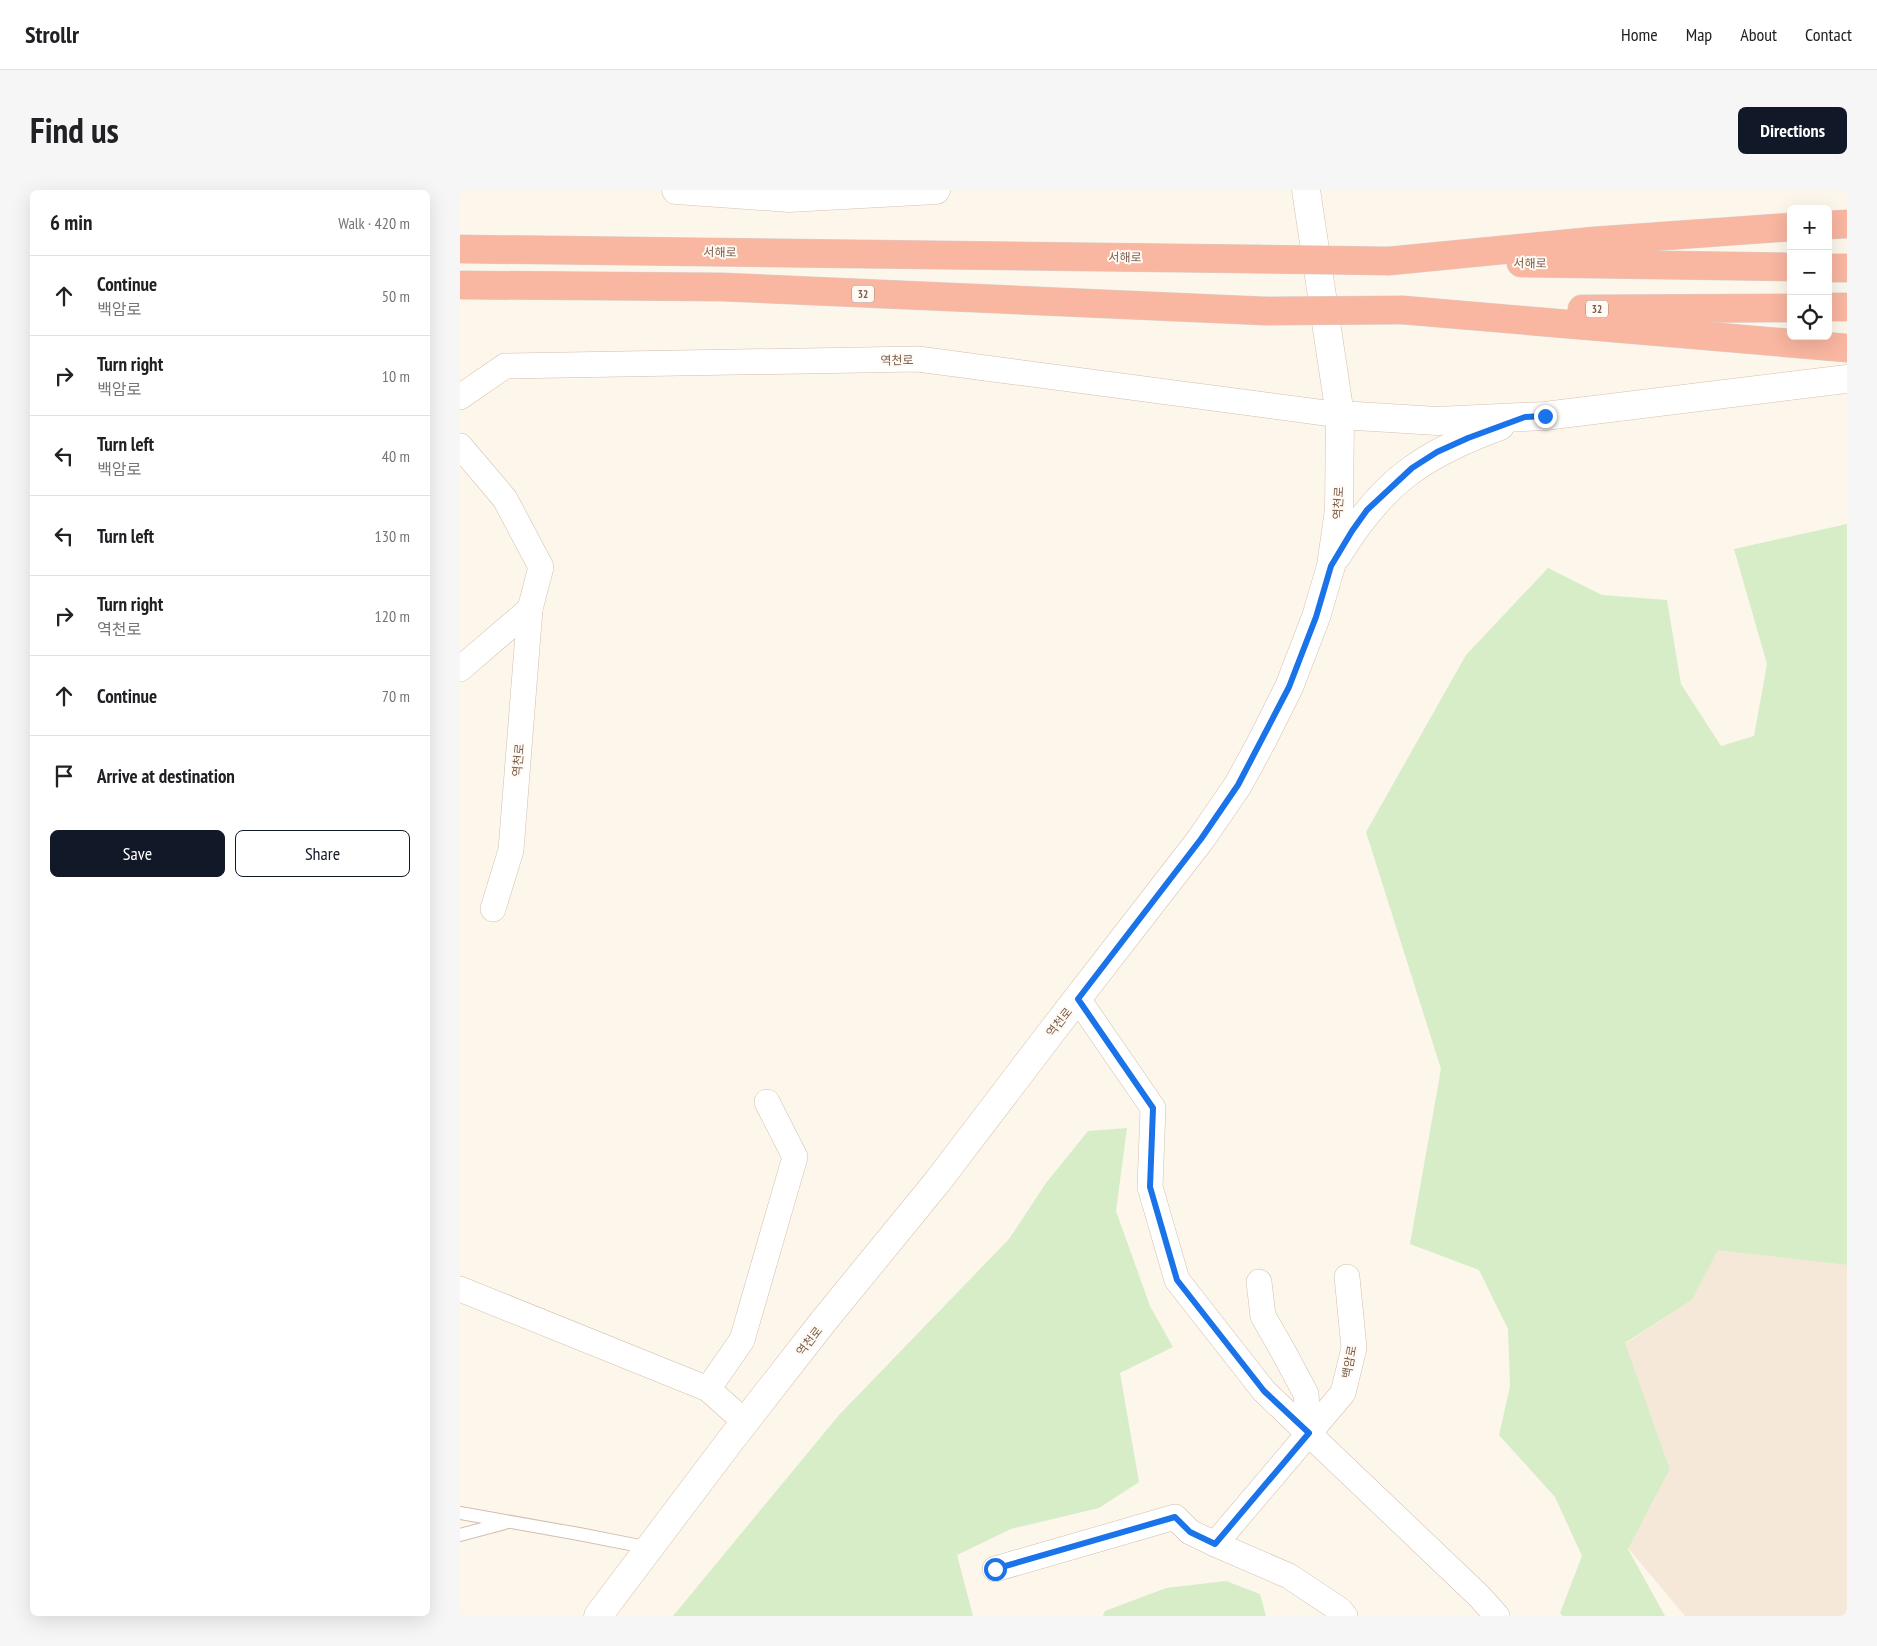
<!DOCTYPE html>
<meta charset="utf-8">
<style>
:root{--surface:#fff;--page:#f6f6f6;--text:#202124;--muted:#757577;--line:#e0e0e0;--accent:#111827}
body{margin:0;font-family:"PT Sans Narrow","Noto Sans KR",sans-serif;background:var(--page);color:var(--text)}
.controls{position:absolute;right:15px;top:15px;display:grid;overflow:hidden;border-radius:8px;box-shadow:0 5px 20px #0002}
.controls button{width:45px;height:45px;display:grid;place-items:center;padding:0;border:0;border-bottom:1px solid var(--line);background:var(--surface);color:var(--text);font:25px sans-serif}
.stop{position:absolute;width:15px;height:15px;margin:-11px;border:4px solid #1a73e8;border-radius:50%;background:#fff}
.stop.end{background:#1a73e8;border-color:#fff;box-shadow:0 1px 5px #0008}
.list{margin:0;padding:0;list-style:none}
h2{display:flex;justify-content:space-between;align-items:center;height:65px;margin:0;padding:0 20px;font-size:21px}
h2 small{font-size:16px;font-weight:400;color:var(--muted)}
.list li{display:grid;grid-template-columns:32px 1fr auto;gap:15px;align-items:center;box-sizing:border-box;height:80px;padding:0 20px;border-top:1px solid var(--line)}
.list b{display:block;font-size:19px;white-space:nowrap}
.list p{margin:0;font-size:16px;white-space:nowrap;color:var(--muted)}
.list em{font-size:16px;font-style:normal;color:var(--muted)}
.actions{display:flex;gap:10px;padding:15px 20px}
.actions a{flex:1;padding:11px 0;border:1px solid var(--accent);border-radius:8px;text-align:center;font-size:18px;color:var(--accent)}
.actions .main{background:var(--accent);color:#fff}
.icon{flex:none;width:28px;height:28px;fill:none;stroke:currentColor;stroke-width:2;stroke-linecap:round;stroke-linejoin:round}
.map{position:relative;flex:none;width:1387px;height:1426px;overflow:hidden;border-radius:8px}
header{display:flex;align-items:center;gap:30px;box-sizing:border-box;height:70px;padding:0 25px;background:var(--surface);border-bottom:1px solid var(--line)}
header strong{font-size:24px}
nav{display:flex;gap:28px;margin-inline-start:auto;font-size:18px}
.intro{display:flex;align-items:center;justify-content:space-between;box-sizing:border-box;height:120px;padding:0 30px}
h1{margin:0;font-size:35px}
.button{padding:12px 22px;border-radius:8px;background:var(--accent);color:#fff;font-size:18px;font-weight:700}
main{display:flex;gap:30px;padding:0 30px}
aside{flex:1;background:var(--surface);border-radius:8px;box-shadow:0 5px 20px #0002}
.map>svg:first-child{display:block}
.residential{fill:#f6e8d9}
.green{fill:#d7edc8}
.lines{fill:none;stroke-linecap:round;stroke-linejoin:round}
.lane-casing{stroke:#d2beaf;stroke-width:14}
.street-casing{stroke:#d2beaf;stroke-width:26}
.secondary-casing{stroke:#d7c0af;stroke-width:29}
.highway-casing{stroke:#dad1cd;stroke-width:29}
.lane{stroke:#fff;stroke-width:12}
.street{stroke:#fff;stroke-width:25}
.secondary{stroke:#fff;stroke-width:28}
.highway{stroke:#f9b6a0;stroke-width:28}
.highway-bridge-casing{stroke:#dad1cd;stroke-width:29;stroke-linecap:butt}
.highway-bridge{stroke:#f9b6a0;stroke-width:28}
.route{stroke:#1a73e8;stroke-width:6}
.labels{text-anchor:middle;dominant-baseline:central;stroke-width:4;stroke-linejoin:round;paint-order:stroke}
.shield{fill:#fffaf3;stroke:#a38b7e;stroke-width:1}
.shield-label{font-size:11px;font-weight:bold;fill:#7b5c4c}
.street-label{font-size:12px;fill:#7b5c4c;stroke:#fffaf3}
</style>
<header>
<strong>Strollr</strong>
<nav><a>Home</a><a>Map</a><a>About</a><a>Contact</a></nav>
</header>
<div class="intro"><h1>Find us</h1><a class="button">Directions</a></div>
<main>
<aside>
<h2>6 min<small>Walk · 420 m</small></h2>
<ul class="list">
<li><svg class="icon" aria-label="ahead" viewBox="0 0 24 24"><path d="M12 20V5M6 11l6-6 6 6"/></svg><div><b>Continue</b><p>백암로</p></div><em>50 m</em></li>
<li><svg class="icon" aria-label="right" viewBox="0 0 24 24"><path d="M7 20v-9h11M14 6l5 5-5 5"/></svg><div><b>Turn right</b><p>백암로</p></div><em>10 m</em></li>
<li><svg class="icon" aria-label="left" viewBox="0 0 24 24"><path d="M17 20v-9H6M10 6l-5 5 5 5"/></svg><div><b>Turn left</b><p>백암로</p></div><em>40 m</em></li>
<li><svg class="icon" aria-label="left" viewBox="0 0 24 24"><path d="M17 20v-9H6M10 6l-5 5 5 5"/></svg><div><b>Turn left</b></div><em>130 m</em></li>
<li><svg class="icon" aria-label="right" viewBox="0 0 24 24"><path d="M7 20v-9h11M14 6l5 5-5 5"/></svg><div><b>Turn right</b><p>역천로</p></div><em>120 m</em></li>
<li><svg class="icon" aria-label="ahead" viewBox="0 0 24 24"><path d="M12 20V5M6 11l6-6 6 6"/></svg><div><b>Continue</b></div><em>70 m</em></li>
<li><svg class="icon" aria-label="arrive" viewBox="0 0 24 24"><path d="M6 21V4h12l-3 4 3 4H6"/></svg><div><b>Arrive at destination</b></div></li>
</ul>
<div class="actions"><a class="main">Save</a><a>Share</a></div>
</aside>
<div class="map">
<svg width="1387" height="1426" viewBox="0 0 1387 1426">
<rect width="100%" height="100%" fill="#fdf6eb"/>
<path class="residential" d="M 1258,1059 L 1387,1075 L 1387,1426 L 1225,1426 L 1168,1358 L 1210,1279 L 1165,1154 L 1232,1110 Z"/>
<g class="green">
<path d="M 1387,334 L 1387,1075 L 1258,1060 L 1232,1110 L 1165,1153 L 1210,1279 L 1168,1359 L 1205,1426 L 1103,1426 L 1100,1423 L 1122,1366 L 1095,1307 L 1039,1245 L 1050,1196 L 1048,1139 L 1019,1080 L 950,1054 L 981,879 L 906,642 L 1006,465 L 1088,378 L 1142,405 L 1207,410 L 1221,494 L 1261,556 L 1294,546 L 1307,474 L 1274,359 Z"/>
<path d="M 667,938 L 656,1021 L 690,1116 L 713,1157 L 660,1183 L 679,1292 L 639,1318 L 551,1339 L 497,1365 L 513,1426 L 213,1426 L 379,1225 L 549,1049 L 586,993 L 628,941 Z"/>
<path d="M 766,1391 L 800,1404 L 806,1426 L 643,1426 L 645,1421 L 706,1398 Z"/>
</g>
<g class="lines">
<g class="lane-casing">
<g id="lane">
<path d="M 0,1323 L 119,1344 L 190,1358"/>
<path d="M 0,1345 L 45,1333"/>
</g>
</g>
<g class="street-casing">
<g id="street">
<path d="M 0,207 L 45,176 L 458,169 L 880,225"/>
<path d="M 0,256 L 45,309 L 81,377 L 70,419 L 51,660 L 33,719"/>
<path d="M 0,479 L 70,419"/>
<path d="M 618,809 L 693,918 L 690,997 L 717,1090 L 804,1201 L 1019,1406 L 1037,1426"/>
<path d="M 799,1092 L 803,1126 L 823,1161 L 846,1204 L 849,1243"/>
<path d="M 0,1099 L 248,1199 L 285,1232"/>
<path d="M 248,1199 L 282,1150 L 335,967 L 307,912"/>
<path d="M 755,1354 L 829,1386 L 880,1420 L 885,1426"/>
<path d="M 535,1379 L 715,1327 L 730,1342 L 755,1354 L 883,1203 L 894,1158 L 887,1087"/>
</g>
</g>
<g class="secondary-casing">
<g id="secondary">
<path d="M 216,0 L 329,8 L 476,0"/>
<path d="M 880,225 L 977,231 L 1085,226 L 1387,189"/>
<path d="M 877,366 C 921,294 960,265 1040,236"/>
<path d="M 138,1426 L 270,1251 L 362,1133 L 478,991 L 593,840 L 741,649 L 778,595 L 802,551 L 829,497 L 856,427 L 871,376 L 879,320 L 880,225 L 846,0"/>
</g>
</g>
<g class="highway-casing">
<g id="highway">
<path d="M 1368,35 L 1387,34"/>
<path d="M 0,59 L 795,69"/>
<path d="M 929,71 L 1134,51 L 1331,37"/>
<path d="M 1061,73 L 1331,77"/>
<path d="M 1368,78 L 1387,78"/>
<path d="M 0,95 L 262,97 L 805,121"/>
<path d="M 1368,117 L 1387,117"/>
<path d="M 1122,119 L 1331,118"/>
<path d="M 943,120 L 1387,158"/>
</g>
</g>
<use href="#lane" class="lane"/>
<use href="#street" class="street"/>
<use href="#secondary" class="secondary"/>
<use href="#highway" class="highway"/>
<g class="highway-bridge-casing">
<g id="highway-bridge">
<path d="M 795,69 L 929,71"/>
<path d="M 805,121 L 943,120"/>
</g>
</g>
<use href="#highway-bridge" class="highway-bridge"/>
</g>
<g class="lines">
<path class="route" d="M 535,1379 L 715,1327 L 730,1342 L 755,1354 L 849,1243 L 804,1201 L 717,1090 L 690,997 L 693,918 L 618,809 L 741,649 L 778,595 L 829,497 L 856,427 L 871,376 L 892,341 L 907,320 L 952,278 L 977,262 L 1008,248 L 1065,227 L 1085,226"/>
</g>
<g class="labels">
<g class="shield">
<rect x="392" y="95.5" width="22" height="17" rx="4"/>
<rect x="1126" y="110.5" width="22" height="17" rx="4"/>
</g>
<g class="shield-label">
<text x="403" y="104">32</text>
<text x="1137" y="119">32</text>
</g>
<g class="street-label">
<text transform="translate(260 62) rotate(1)">서해로</text>
<text transform="translate(665 67) rotate(1)">서해로</text>
<text transform="translate(1070 73) rotate(1)">서해로</text>
<text transform="translate(437 170) rotate(-1)">역천로</text>
<text transform="translate(878 313) rotate(-87)">역천로</text>
<text transform="translate(58 570) rotate(-85)">역천로</text>
<text transform="translate(599 832) rotate(-52)">역천로</text>
<text transform="translate(349 1151) rotate(-52)">역천로</text>
<text transform="translate(889 1172) rotate(-80)">백암로</text>
</g>
</g>
</svg>
<div class="controls">
<button>+</button>
<button>−</button>
<button><svg class="icon" aria-label="locate" viewBox="0 0 24 24"><circle cx="12" cy="12" r="6"/><path d="M12 2v4M12 18v4M2 12h4M18 12h4"/></svg></button>
</div>
<div class="stop" style="left:535px;top:1379px"></div>
<div class="stop end" style="left:1085px;top:226px"></div>
</div>
</main>
